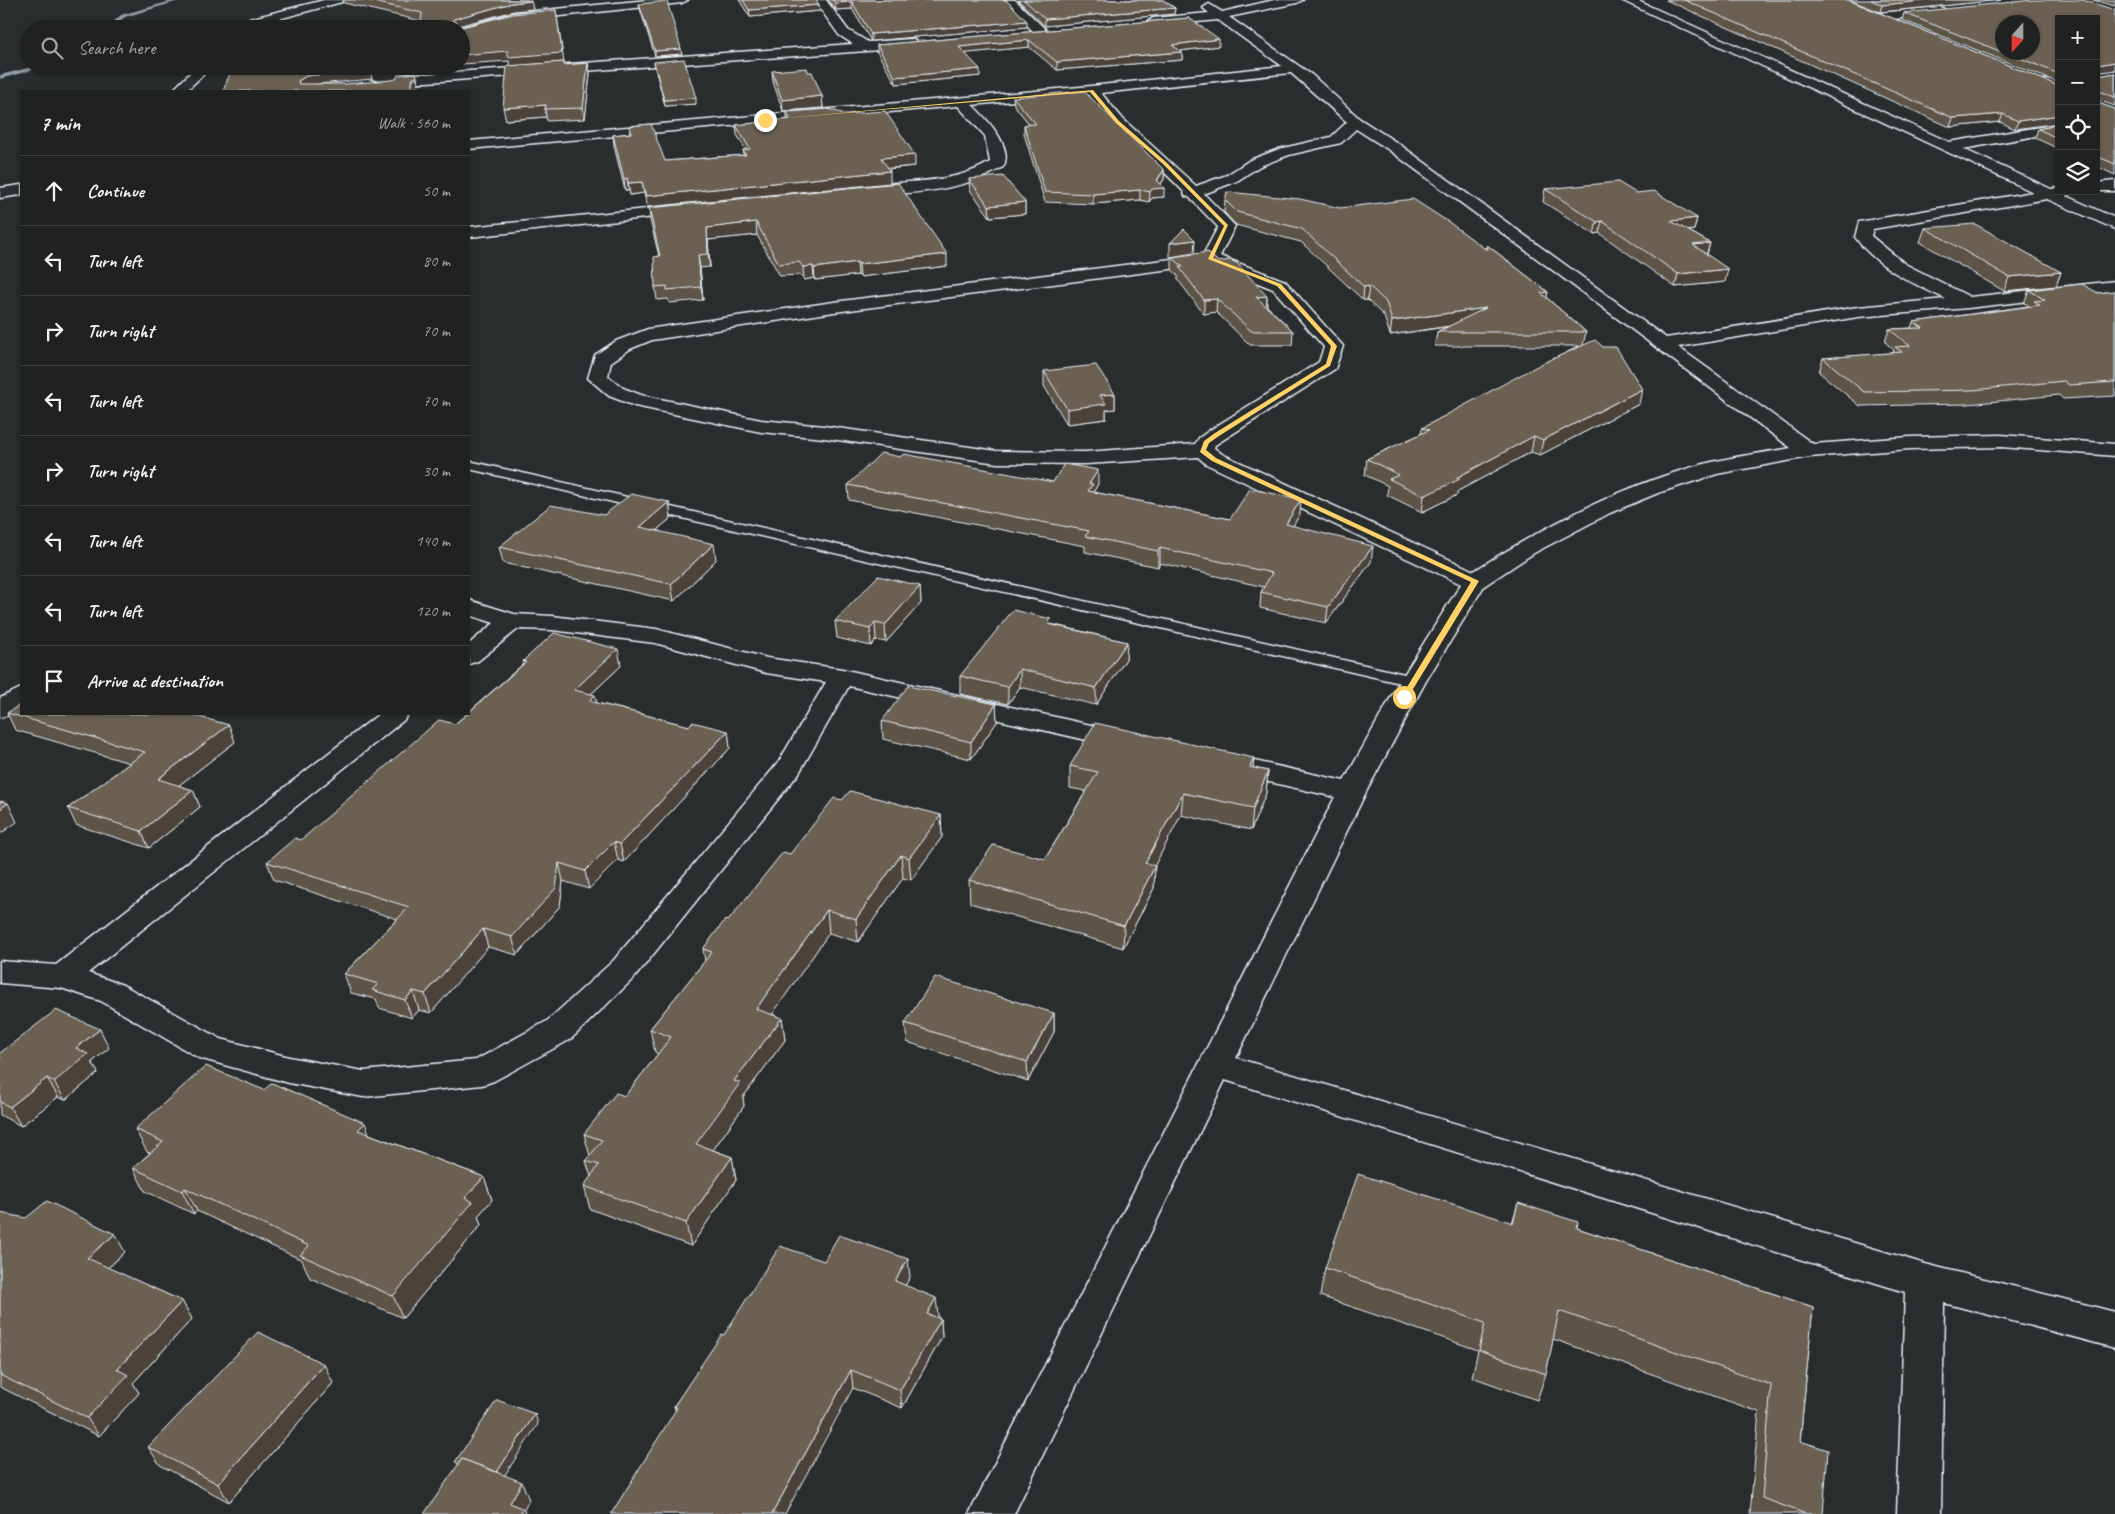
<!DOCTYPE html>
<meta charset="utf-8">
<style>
:root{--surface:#202222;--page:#282a2a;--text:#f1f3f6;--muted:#a2a4a5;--line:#3d3f40}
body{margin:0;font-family:Caveat,sans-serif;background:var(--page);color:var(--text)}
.controls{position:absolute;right:15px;top:15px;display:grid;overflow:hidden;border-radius:0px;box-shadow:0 1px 4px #0004}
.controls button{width:45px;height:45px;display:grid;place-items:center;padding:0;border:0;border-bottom:1px solid var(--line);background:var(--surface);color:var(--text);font:25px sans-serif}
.compass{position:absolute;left:1995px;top:15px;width:45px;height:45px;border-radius:50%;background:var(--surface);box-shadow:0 1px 4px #0004;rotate:201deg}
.stop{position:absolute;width:15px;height:15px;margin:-11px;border:4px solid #ffd166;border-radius:50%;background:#fff}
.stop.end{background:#ffd166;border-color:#fff;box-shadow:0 1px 5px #0008}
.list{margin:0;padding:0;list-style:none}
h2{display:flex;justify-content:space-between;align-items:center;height:65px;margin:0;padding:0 20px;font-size:21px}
h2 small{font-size:16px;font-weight:400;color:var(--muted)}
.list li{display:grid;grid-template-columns:32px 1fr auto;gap:15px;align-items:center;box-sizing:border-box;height:70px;padding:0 20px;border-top:1px solid var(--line)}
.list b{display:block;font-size:19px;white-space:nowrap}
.list em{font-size:16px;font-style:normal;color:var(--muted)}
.icon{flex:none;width:28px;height:28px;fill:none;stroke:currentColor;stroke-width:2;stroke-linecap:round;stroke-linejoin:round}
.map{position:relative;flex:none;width:2115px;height:1514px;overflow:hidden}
.search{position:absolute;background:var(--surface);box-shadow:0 1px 4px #0004;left:20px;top:20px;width:450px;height:55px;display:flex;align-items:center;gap:12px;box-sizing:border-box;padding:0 18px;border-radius:28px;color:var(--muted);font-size:19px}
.panel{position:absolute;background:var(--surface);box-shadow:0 1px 4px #0004;left:20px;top:90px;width:450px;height:625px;border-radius:0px}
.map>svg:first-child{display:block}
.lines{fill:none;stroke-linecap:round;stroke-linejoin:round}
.stream{fill:#929ea9;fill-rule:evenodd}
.service-casing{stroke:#e8f1f8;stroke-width:3}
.minor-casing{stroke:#e8f1f8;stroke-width:3}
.service{fill:#2a2d2e;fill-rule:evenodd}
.minor{fill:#2a2d2e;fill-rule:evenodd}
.wall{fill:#5d5347;stroke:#e8f1f8;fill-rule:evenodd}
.shaded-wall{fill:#4c433a;stroke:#e8f1f8}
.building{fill:#6c6053;stroke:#e8f1f8}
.route{fill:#ffd166}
</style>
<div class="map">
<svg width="2115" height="1514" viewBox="0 0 2115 1514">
<rect width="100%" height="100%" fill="#2a2d2e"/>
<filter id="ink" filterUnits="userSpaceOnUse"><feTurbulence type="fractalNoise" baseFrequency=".02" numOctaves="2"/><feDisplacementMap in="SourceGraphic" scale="10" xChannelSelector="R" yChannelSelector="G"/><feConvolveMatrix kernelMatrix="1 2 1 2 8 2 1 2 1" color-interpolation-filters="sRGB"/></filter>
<g filter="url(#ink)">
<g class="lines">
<g class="stream">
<path d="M 175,0 L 182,0 L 125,17 L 111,29 L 106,29 L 121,15 Z"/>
<path d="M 37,66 L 46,66 L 0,79 L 0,75 Z"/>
</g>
<g class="service-casing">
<path id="service" d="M 469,461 L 1413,676 L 1419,678 L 1421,681 L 1419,684 L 1413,686 L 469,469 Z"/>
</g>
<g class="minor-casing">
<g id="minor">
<path d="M 324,0 L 344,0 L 342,2 L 241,29 L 220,29 L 222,26 Z"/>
<path d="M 648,0 L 688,0 L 682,3 L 514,21 L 461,35 L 461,29 L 456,29 L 514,13 Z"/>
<path d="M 814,0 L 826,0 L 848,30 L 868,42 L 913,39 L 919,43 L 913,47 L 867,51 L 427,82 C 407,82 371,87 357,69 L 357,66 L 370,66 L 386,73 L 427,74 L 853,44 L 839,35 Z"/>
<path d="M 1002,0 L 1015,0 L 1045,29 L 1047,32 L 1045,35 L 1037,35 Z"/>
<path d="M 1274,0 L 1303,0 L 1297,3 L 1229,17 L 1312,75 L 1360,119 L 1399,144 L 1666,338 L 1858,307 L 1946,299 C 1914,284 1876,267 1855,237 L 1859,222 L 2033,192 L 1621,0 L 1636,0 L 1949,142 L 2059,124 L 2059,132 L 1963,149 L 2051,189 L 2059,188 L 2059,191 L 2074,191 L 2066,196 L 2115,218 L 2115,229 L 2047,199 L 1873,229 L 1871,236 L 1905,264 L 1970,297 L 2115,281 L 2115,291 L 1968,308 L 1858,317 L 1678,347 L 1813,444 L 1910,437 L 2001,435 L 2115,444 L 2115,456 L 2001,447 L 1910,449 L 1809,457 L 1717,474 L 1658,493 L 1610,513 L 1534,553 L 1484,586 L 1426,681 L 1366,792 L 1236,1058 L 1925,1264 L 2115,1312 L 2115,1348 L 1944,1303 L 1941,1514 L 1897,1514 L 1905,1292 L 1225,1080 L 1014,1514 L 969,1514 L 1335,797 L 1222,771 L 1218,765 L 1222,759 L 1232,756 L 1344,781 L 1400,681 L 1461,584 L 1206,464 L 1198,457 L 1086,464 L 997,463 L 824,438 L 761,432 L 635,406 L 609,396 L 588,378 L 595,355 L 616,341 L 648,329 L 834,302 L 1203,255 L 1218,227 L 1189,197 L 1185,196 L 1184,192 C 1152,159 1117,130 1087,94 L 972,105 C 985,117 1015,148 1003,167 C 960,193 911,192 863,197 L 855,192 L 857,189 C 904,177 946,188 990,162 L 985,136 L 958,106 L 469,149 L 469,141 L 1091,86 L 1282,66 L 1218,20 L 1153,26 L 1147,22 L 1153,18 L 1209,13 L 1203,8 L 1209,4 L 1222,12 ZM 1291,73 L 1347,122 L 1331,137 L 1279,149 L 1250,160 L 1227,175 L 1196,186 L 1123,119 L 1101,93 ZM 1356,129 L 1389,150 L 1551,269 L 1791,448 C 1764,453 1735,456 1708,463 C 1624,484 1547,525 1474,571 L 1222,454 L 1214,448 L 1215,445 L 1335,369 L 1343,346 L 1285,281 L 1220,256 L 1235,226 L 1204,194 L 1237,181 L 1260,166 L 1289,155 L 1341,143 ZM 1210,264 L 1273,289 L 1324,347 L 1319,362 L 1210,430 L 1199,438 L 1195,444 L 1086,452 L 997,451 L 824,426 L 761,420 L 641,395 L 623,388 L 608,376 L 611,362 L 630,349 L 652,340 L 834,312 Z"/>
<path d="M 1940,7 L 1944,9 L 1944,13 L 1877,21 L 1871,17 L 1877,13 Z"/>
<path d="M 193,66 L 206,66 L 204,74 L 186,91 L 172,91 L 193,70 Z"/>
<path d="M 2059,78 L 2059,86 L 2042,88 L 2035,84 L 2037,81 Z"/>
<path d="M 2115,181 L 2115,191 L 2090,191 L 2096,191 L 2096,183 Z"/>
<path d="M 21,185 L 21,195 L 0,198 L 0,188 Z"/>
<path d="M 686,205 L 692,207 L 694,210 L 692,213 L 469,237 L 469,227 Z"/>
<path d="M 469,600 L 514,614 L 552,616 L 656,629 L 767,658 L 842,669 L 1126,733 L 1136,735 L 1140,741 L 1136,747 L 1126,749 L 849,686 L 799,773 L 635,977 L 571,1039 L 494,1081 L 482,1085 L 363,1097 L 289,1083 L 199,1058 L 101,1001 L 61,988 L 0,983 L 0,961 L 56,965 L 379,714 L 408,714 L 404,720 L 88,973 L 123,985 L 221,1039 L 289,1057 L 363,1071 L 476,1060 L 547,1021 L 613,961 L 778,763 L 826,682 L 766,673 L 655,643 L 552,630 L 518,629 L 478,661 L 469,664 L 469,644 L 494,623 L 469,615 Z"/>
<path d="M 21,688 L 21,707 L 9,715 L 0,717 L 0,698 Z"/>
</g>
</g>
<use href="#service" class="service"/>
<use href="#minor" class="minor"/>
</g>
<g class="wall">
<path d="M 343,0 L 528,0 L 533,9 L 514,11 L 458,26 L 458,28 L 564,65 L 588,63 L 590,74 L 585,119 L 547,121 L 546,117 L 506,120 L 510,65 L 509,61 L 421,21 L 344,3 Z"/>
<path d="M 739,0 L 816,0 L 819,5 L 820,11 L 750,17 Z"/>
<path d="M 828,0 L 1006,0 L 1027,27 L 871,41 L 852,9 L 836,10 Z"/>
<path d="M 1018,0 L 1163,0 L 1175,8 L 1174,14 L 1045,26 Z"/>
<path d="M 1666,0 L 1848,0 L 2059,86 L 2015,129 L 2000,122 L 1950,127 Z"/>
<path d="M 1850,0 L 2001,0 L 1880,12 Z"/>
<path d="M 2093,0 L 2115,0 L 2115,6 Z"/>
<path d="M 639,4 L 682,54 L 655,56 L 640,9 Z"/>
<path d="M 2115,10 L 2115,71 L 2115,70 L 2097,72 L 2097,74 L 2099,76 L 2115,73 L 2115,106 L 2098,100 L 2098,103 L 2115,109 L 2115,175 L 2096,166 L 2096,19 L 2059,19 L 2059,83 L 1902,20 L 1904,13 ZM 2002,22 L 2032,52 L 2002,52 Z"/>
<path d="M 1189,18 L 1219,46 L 1180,51 L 1182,52 L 1182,60 L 1057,70 L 1029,47 L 965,53 L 980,76 L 896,84 L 877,52 L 877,45 Z"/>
<path d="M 654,62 L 696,104 L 665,106 L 655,68 Z"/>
<path d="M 375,66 L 415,66 L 416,72 L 386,71 Z"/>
<path d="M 772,71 L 822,96 L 823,108 L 783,111 L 773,82 Z"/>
<path d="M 1013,97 L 1164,170 L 1164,179 L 1161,184 L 1164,197 L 1152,198 L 1149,202 L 1140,200 L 1093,204 L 1045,202 L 1024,134 L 1024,125 L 1029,124 L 1014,105 Z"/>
<path d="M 787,112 L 915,166 L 888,169 L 890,183 L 647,207 L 644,193 L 630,195 L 629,190 L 625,190 L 614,146 L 613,135 L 630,133 L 629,126 L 665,161 L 744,155 L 743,150 L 746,150 L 737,135 L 736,125 L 787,120 Z"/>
<path d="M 2059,125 L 2059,149 L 2035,138 L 2038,129 Z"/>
<path d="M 969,179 L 1025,202 L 1025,214 L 990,217 L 970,190 Z"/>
<path d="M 898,183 L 947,266 L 860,277 L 858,275 L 815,280 L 814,278 L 804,280 L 801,275 L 780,276 L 757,235 L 708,240 L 710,267 L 700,268 L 703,300 L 669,303 L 668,299 L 657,300 L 655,287 L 659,256 L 650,220 L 649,208 Z"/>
<path d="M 1545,189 L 1636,193 L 1697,218 L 1694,230 L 1689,231 L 1710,243 L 1707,255 L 1725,282 L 1675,287 L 1599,233 L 1594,234 L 1543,202 Z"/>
<path d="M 1225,200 L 1484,248 L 1486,249 L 1487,245 L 1548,292 L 1547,298 L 1586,332 L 1583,345 L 1639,404 L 1540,455 L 1531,452 L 1458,491 L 1457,495 L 1422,512 L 1387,495 L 1388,486 L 1365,475 L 1367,459 L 1421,434 L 1422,428 L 1579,346 L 1435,346 L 1437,332 L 1447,327 L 1390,335 L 1384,316 L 1367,300 L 1363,300 L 1301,242 L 1236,225 L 1224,212 Z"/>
<path d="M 1925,228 L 2061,272 L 2056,286 L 2004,291 L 1920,242 Z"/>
<path d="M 1172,257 L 1218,262 L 1267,296 L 1267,306 L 1293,331 L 1292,345 L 1250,345 L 1216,312 L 1204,314 L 1178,280 L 1178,276 L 1172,270 Z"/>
<path d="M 2029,290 L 2098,293 L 2115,291 L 2115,396 L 2063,399 L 2059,395 L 1968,404 L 1860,406 L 1819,372 L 1823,358 L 1893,353 L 1894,350 L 1885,342 L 1889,329 L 1911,328 L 1913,322 L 2029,306 L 2024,303 Z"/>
<path d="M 1044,371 L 1115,394 L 1115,409 L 1106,410 L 1106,419 L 1067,424 L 1044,386 Z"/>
<path d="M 900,457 L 1053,482 L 1098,484 L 1093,492 L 1230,519 L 1300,514 L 1293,526 L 1371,562 L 1326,623 L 1260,608 L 1261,592 L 1264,587 L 1160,563 L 1158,567 L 1085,552 L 1085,546 L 849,500 L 848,485 Z"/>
<path d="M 669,502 L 671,518 L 657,530 L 716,560 L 674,601 L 503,563 L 499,547 L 604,515 Z"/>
<path d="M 920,586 L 921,603 L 886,642 L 876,640 L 871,646 L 837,638 L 835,621 Z"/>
<path d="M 1051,624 L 1127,642 L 1126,659 L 1096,705 L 1020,687 L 1008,704 L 960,694 L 960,676 Z"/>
<path d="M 523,661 L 621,666 L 591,694 L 597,703 L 689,726 L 728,731 L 730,748 L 624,862 L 618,860 L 589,889 L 563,881 L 560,906 L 517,955 L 488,947 L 431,1013 L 419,1010 L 412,1018 L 379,1008 L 376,999 L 351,993 L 344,974 L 397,919 L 274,880 L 267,862 L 301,840 L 455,724 L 523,664 Z"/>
<path d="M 996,704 L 997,722 L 971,759 L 883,739 L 882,721 Z"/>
<path d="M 7,713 L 235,742 L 178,786 L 193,790 L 200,807 L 149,848 L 76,825 L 68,808 L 130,763 L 15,730 Z"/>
<path d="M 1254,758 L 1253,768 L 1268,771 L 1266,793 L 1251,830 L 1181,815 L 1154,866 L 1154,888 L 1123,948 L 970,903 L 969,880 L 1045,859 L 1086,791 L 1070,788 L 1070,766 Z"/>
<path d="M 842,800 L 941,815 L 942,837 L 911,880 L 903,878 L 858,942 L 829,933 L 772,1014 L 782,1018 L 785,1040 L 743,1097 L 744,1106 L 713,1150 L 732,1157 L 736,1180 L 691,1246 L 590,1209 L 584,1186 L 591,1177 L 586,1161 L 590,1156 L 584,1134 L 625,1096 L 658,1054 L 655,1052 L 650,1029 L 705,961 L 703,949 L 728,921 L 790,854 Z"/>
<path d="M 1054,1013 L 1054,1032 L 1028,1081 L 907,1042 L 905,1023 Z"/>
<path d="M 109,1048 L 92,1062 L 98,1073 L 65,1100 L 58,1097 L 21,1126 L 0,1115 L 0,1053 Z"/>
<path d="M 264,1090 L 369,1134 L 484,1177 L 492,1200 L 478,1216 L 481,1225 L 403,1318 L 310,1278 L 302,1260 L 197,1211 L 194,1214 L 145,1191 L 133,1168 L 150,1153 L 147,1152 L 135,1129 Z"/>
<path d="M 1518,1203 L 1577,1228 L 1813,1307 L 1800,1441 L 1823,1514 L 1750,1514 L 1759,1412 L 1553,1339 L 1546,1374 L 1537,1400 L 1472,1377 L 1478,1350 L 1320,1296 L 1325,1268 L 1512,1223 Z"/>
<path d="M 0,1213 L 125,1252 L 108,1268 L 182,1301 L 192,1319 L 133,1383 L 139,1393 L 99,1436 L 0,1387 Z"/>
<path d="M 824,1261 L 910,1277 L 905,1285 L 938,1316 L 937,1317 L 941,1319 L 942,1337 L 902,1408 L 853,1388 L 675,1410 L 674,1406 L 724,1335 Z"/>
<path d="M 333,1383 L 229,1502 L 160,1465 L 148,1447 Z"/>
</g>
<g class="shaded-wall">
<path d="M 1930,0 L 2001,0 L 1880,12 L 1882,5 Z"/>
<path d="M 531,1 L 533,9 L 514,11 L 458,26 L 459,29 L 452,21 L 454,19 L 512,3 Z"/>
<path d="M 852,2 L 852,9 L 836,10 L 835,3 Z"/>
<path d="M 819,5 L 820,11 L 750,17 L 749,10 Z"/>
<path d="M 1175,8 L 1174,14 L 1045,26 L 1045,19 Z"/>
<path d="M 556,10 L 564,62 L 510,66 L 509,61 L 461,64 L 461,55 Z"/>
<path d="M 1027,21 L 1027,27 L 871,41 L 871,34 Z"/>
<path d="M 1219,39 L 1219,46 L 1172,52 L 1172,45 Z"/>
<path d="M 1029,40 L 1029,47 L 959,54 L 959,47 Z"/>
<path d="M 681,49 L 682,54 L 655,56 L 655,51 Z"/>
<path d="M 1182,52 L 1182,60 L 1057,70 L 1057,62 Z"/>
<path d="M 2115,62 L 2115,70 L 2096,73 L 2098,65 Z"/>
<path d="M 588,63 L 590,74 L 585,119 L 583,108 Z"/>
<path d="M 417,66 L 436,66 L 417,68 Z"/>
<path d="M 980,69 L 980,76 L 896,84 L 895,77 Z"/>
<path d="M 370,70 L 372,79 L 309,85 L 300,91 L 298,81 L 306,76 Z"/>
<path d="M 416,73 L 419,87 L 415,88 L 414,91 L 411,91 L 413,78 Z"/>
<path d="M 822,96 L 823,108 L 783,111 L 782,100 Z"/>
<path d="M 696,98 L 696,104 L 665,106 L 664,100 Z"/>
<path d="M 546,105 L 545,109 L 546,117 L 506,120 L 503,108 Z"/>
<path d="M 2003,114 L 2000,122 L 1950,127 L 1953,118 Z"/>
<path d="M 2059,115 L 2059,123 L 2015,129 L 2018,121 Z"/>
<path d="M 915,155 L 915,166 L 881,169 L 881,158 Z"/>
<path d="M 1164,170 L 1164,179 L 1158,188 L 1164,188 L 1164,197 L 1152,198 L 1149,202 L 1150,192 Z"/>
<path d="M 890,171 L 890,183 L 647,207 L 646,196 Z"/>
<path d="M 627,178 L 629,190 L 625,190 L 624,179 Z"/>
<path d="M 642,182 L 644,193 L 630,195 L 628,183 Z"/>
<path d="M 1140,190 L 1140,200 L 1093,204 L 1093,194 Z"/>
<path d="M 1025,202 L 1025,214 L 990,217 L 989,206 Z"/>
<path d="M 1697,218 L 1694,230 L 1668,233 L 1671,221 Z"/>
<path d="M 1602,221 L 1599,233 L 1594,234 L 1597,222 Z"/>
<path d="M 756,222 L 757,235 L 708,240 L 710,267 L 708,254 L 707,228 Z"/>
<path d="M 1195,240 L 1194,253 L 1170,257 L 1170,243 Z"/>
<path d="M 1710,243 L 1706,256 L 1693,245 Z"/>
<path d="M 947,254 L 947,266 L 860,277 L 859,264 Z"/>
<path d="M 698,255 L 700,268 L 703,300 L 701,287 Z"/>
<path d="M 857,262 L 858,275 L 815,280 L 814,268 Z"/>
<path d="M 813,266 L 814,278 L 804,280 L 803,267 Z"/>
<path d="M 1728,269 L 1725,282 L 1675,287 L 1678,274 Z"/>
<path d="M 2061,272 L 2056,286 L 2004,291 L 2009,277 Z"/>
<path d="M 1369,286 L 1367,300 L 1363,300 L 1364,287 Z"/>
<path d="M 1267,296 L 1266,309 L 1256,297 Z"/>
<path d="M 1217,299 L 1216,312 L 1204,314 L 1204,300 Z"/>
<path d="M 1486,308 L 1483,321 L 1390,335 L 1392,321 Z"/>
<path d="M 1642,389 L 1639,404 L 1540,455 L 1543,440 Z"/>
<path d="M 1115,394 L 1115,409 L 1106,410 L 1106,419 L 1067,424 L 1067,409 L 1100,395 Z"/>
<path d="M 1534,436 L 1531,452 L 1458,491 L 1457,495 L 1422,512 L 1424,496 L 1456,478 Z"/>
<path d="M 1098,470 L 1098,484 L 1093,493 L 1088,491 L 1089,484 Z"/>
<path d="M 1301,499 L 1300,514 L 1285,540 L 1286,524 Z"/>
<path d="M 669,502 L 671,518 L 643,542 L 640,527 Z"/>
<path d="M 714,544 L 716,560 L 674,601 L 671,584 Z"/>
<path d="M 1373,546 L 1371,562 L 1326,623 L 1328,607 Z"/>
<path d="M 1160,548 L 1160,563 L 1158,567 L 1158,551 Z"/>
<path d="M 920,586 L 921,603 L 886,642 L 885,625 Z"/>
<path d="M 875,623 L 876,640 L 871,646 L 870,629 Z"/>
<path d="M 1127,642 L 1126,659 L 1096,705 L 1096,688 Z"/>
<path d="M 618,649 L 621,666 L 577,707 L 574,690 Z"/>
<path d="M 1020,669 L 1020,687 L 1008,704 L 1008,687 Z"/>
<path d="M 595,695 L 599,712 L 589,701 Z"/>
<path d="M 996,704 L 997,722 L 971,759 L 971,742 Z"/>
<path d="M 229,725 L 235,742 L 165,796 L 158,779 Z"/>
<path d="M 728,731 L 730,748 L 624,862 L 620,844 Z"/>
<path d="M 1254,758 L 1252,780 L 1250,767 Z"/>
<path d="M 1268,771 L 1266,793 L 1251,830 L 1253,808 Z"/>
<path d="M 193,790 L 200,807 L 149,848 L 141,831 Z"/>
<path d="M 1183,793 L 1181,815 L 1144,886 L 1145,863 Z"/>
<path d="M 8,803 L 17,822 L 0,834 L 0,809 Z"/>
<path d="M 941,815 L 942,837 L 911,880 L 909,858 Z"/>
<path d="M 614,842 L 618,860 L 589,889 L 585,871 Z"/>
<path d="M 901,855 L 903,878 L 858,942 L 856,919 Z"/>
<path d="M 559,863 L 563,881 L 560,906 L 517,955 L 512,937 Z"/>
<path d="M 1155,866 L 1154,888 L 1123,948 L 1124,926 Z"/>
<path d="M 827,910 L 829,933 L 760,1032 L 756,1009 Z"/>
<path d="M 483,929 L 488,947 L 431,1013 L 425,994 Z"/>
<path d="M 413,991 L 419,1010 L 412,1018 L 405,1000 Z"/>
<path d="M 1054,1013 L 1054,1032 L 1028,1081 L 1027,1062 Z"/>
<path d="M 782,1018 L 785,1040 L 743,1097 L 744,1106 L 701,1167 L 696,1144 L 734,1081 Z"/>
<path d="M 100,1029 L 109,1048 L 92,1062 L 98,1073 L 65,1100 L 54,1082 L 76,1048 Z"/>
<path d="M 47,1078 L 58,1097 L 21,1126 L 10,1107 Z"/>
<path d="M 365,1123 L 374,1146 L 358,1130 Z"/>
<path d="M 732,1157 L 736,1180 L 691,1246 L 686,1223 Z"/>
<path d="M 484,1177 L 492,1200 L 478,1216 L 481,1225 L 403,1318 L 393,1296 L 465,1198 Z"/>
<path d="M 185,1188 L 197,1211 L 194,1214 L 182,1191 Z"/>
<path d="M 115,1234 L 125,1252 L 98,1277 L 87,1258 Z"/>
<path d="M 908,1259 L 910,1277 L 897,1300 L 895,1281 Z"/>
<path d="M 936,1298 L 938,1316 L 928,1332 L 927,1314 Z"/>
<path d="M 182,1301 L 192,1319 L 133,1383 L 139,1393 L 99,1436 L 87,1418 L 117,1369 Z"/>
<path d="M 941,1319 L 942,1337 L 902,1408 L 900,1390 Z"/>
<path d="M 324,1364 L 333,1383 L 229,1502 L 218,1484 Z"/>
<path d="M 851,1370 L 853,1388 L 785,1514 L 772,1514 Z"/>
<path d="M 535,1414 L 538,1424 L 497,1487 L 493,1478 Z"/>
<path d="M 522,1482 L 529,1500 L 524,1510 L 525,1514 L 514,1514 L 510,1503 Z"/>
</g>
<g class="building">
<path d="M 365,0 L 528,0 L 531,1 L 512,3 L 454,19 L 452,21 L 457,22 L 458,28 L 513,14 L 556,10 L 562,53 L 508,57 L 508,51 L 461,55 L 461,29 L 420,29 L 422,13 Z"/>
<path d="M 743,0 L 816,0 L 819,5 L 749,10 Z"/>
<path d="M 832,0 L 1006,0 L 1027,21 L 871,34 L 852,2 L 835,3 Z"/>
<path d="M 1024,0 L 1163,0 L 1175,8 L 1045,19 Z"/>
<path d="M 1684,0 L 1848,0 L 2059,86 L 2059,115 L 2018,121 L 2003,114 L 1953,118 Z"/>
<path d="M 1871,0 L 1930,0 L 1882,5 Z"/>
<path d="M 2033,0 L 2083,0 L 2115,10 L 2115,62 L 2098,65 L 2097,74 L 2099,76 L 2115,73 L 2115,97 L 2098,91 L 2098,103 L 2115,109 L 2115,164 L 2096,156 L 2096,19 L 2059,19 L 2059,74 L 2005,52 L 2032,52 L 2032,22 L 2002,22 L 2002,52 L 1904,13 Z"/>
<path d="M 667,1 L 681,49 L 655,51 L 639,4 Z"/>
<path d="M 1189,18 L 1219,39 L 1172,45 L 1182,52 L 1057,62 L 1029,40 L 959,47 L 980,69 L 895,77 L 877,45 Z"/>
<path d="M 249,27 L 268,29 L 248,29 Z"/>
<path d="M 684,59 L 696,98 L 664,100 L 654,62 Z"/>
<path d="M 564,62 L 564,65 L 588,63 L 583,108 L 545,109 L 546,105 L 503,108 L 507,66 Z"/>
<path d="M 233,66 L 360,66 L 370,70 L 306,76 L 298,81 L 299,84 L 346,84 L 391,80 L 396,79 L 398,75 L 416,73 L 417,78 L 413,78 L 411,91 L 223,91 Z"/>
<path d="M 807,68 L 808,72 L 812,72 L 822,96 L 782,100 L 772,71 Z"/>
<path d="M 1084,91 L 1164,170 L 1157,180 L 1164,188 L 1152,189 L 1150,192 L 1140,190 L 1093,194 L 1045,192 L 1024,125 L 1036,124 L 1013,97 Z"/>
<path d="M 828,109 L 845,114 L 885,111 L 915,155 L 881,158 L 890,171 L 646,196 L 642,182 L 628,183 L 627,178 L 624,179 L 613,135 L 631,133 L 629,126 L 651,124 L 665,161 L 746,155 L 743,150 L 750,149 L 736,125 L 790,119 L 787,112 Z"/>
<path d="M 2059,125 L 2059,139 L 2038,129 Z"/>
<path d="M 1003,176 L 1025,202 L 989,206 L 969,179 Z"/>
<path d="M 1618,182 L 1636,193 L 1654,191 L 1697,218 L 1671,221 L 1710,243 L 1693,245 L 1728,269 L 1678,274 L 1602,221 L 1597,222 L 1545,189 Z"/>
<path d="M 898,183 L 947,254 L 859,264 L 857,262 L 814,268 L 813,266 L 803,267 L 799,262 L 779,264 L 756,222 L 707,228 L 708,254 L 698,255 L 701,287 L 667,290 L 667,286 L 655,287 L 654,257 L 660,256 L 649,208 Z"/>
<path d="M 1227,192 L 1300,199 L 1340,208 L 1413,199 L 1450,223 L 1484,248 L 1488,249 L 1487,245 L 1548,292 L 1541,293 L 1586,332 L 1437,332 L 1486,308 L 1392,321 L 1386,302 L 1369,286 L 1364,287 L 1302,229 L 1237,212 L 1225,200 Z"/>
<path d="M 1975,224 L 2061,272 L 2009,277 L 1925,228 Z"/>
<path d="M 1184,229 L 1195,240 L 1170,243 Z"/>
<path d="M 1208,252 L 1218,262 L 1230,260 L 1237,263 L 1267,296 L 1256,297 L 1293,331 L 1251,331 L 1217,299 L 1204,300 L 1179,267 L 1183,267 L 1172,257 Z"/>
<path d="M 2082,284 L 2098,293 L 2115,291 L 2115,382 L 2069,385 L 2064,381 L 1973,390 L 1864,392 L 1823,358 L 1902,352 L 1895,347 L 1910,346 L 1889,329 L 1923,328 L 1913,322 L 2040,305 L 2034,301 L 2045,300 L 2029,290 Z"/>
<path d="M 1595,340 L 1603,347 L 1616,347 L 1642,389 L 1543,440 L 1534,436 L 1456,478 L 1460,479 L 1424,496 L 1389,479 L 1399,475 L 1367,459 L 1429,430 L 1422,428 L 1541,364 Z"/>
<path d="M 1096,365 L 1115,394 L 1100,395 L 1106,404 L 1067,409 L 1044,371 Z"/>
<path d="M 881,453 L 900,457 L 904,454 L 1053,482 L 1064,464 L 1098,470 L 1089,484 L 1093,484 L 1088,491 L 1230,519 L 1250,489 L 1301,499 L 1286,524 L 1373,546 L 1328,607 L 1261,592 L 1272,573 L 1160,548 L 1158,551 L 1085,536 L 1089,531 L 848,485 Z"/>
<path d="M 631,494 L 669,502 L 640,527 L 714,544 L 671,584 L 499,547 L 551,505 L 604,515 Z"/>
<path d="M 878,576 L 920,586 L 885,625 L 875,623 L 870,629 L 835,621 Z"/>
<path d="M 1013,610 L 1051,619 L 1048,624 L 1127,642 L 1096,688 L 1020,669 L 1008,687 L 960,676 Z"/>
<path d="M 554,633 L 618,649 L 574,690 L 595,695 L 589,701 L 689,726 L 692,722 L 728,731 L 620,844 L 614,842 L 585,871 L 559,863 L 556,888 L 512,937 L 483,929 L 425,994 L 413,991 L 405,1000 L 372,990 L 378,984 L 344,974 L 409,907 L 267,862 L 295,838 L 301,840 L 439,720 L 455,724 L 467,714 L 469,714 L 469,712 L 526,662 L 523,661 Z"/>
<path d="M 908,686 L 996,704 L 971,742 L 882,721 Z"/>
<path d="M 21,704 L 21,714 L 189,714 L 229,725 L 158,779 L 193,790 L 141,831 L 68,808 L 145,752 L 7,713 Z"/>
<path d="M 1095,723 L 1254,758 L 1250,767 L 1268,771 L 1253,808 L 1183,793 L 1145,863 L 1155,866 L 1124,926 L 969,880 L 993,845 L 1045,859 L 1098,772 L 1070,766 Z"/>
<path d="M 850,791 L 941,815 L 909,858 L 901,855 L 856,919 L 827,910 L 756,1009 L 782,1018 L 734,1081 L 740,1083 L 696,1144 L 732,1157 L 686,1223 L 584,1186 L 599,1165 L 586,1161 L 602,1140 L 584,1134 L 616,1093 L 625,1096 L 671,1037 L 650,1029 L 712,952 L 703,949 L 725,920 L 728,921 L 783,852 L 790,854 L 834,798 L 842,800 Z"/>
<path d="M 0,801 L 8,803 L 0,809 Z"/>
<path d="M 935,977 L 1054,1013 L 1027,1062 L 905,1023 Z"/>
<path d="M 56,1010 L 100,1029 L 76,1048 L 88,1054 L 54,1082 L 47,1078 L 10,1107 L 0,1102 L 0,1053 Z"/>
<path d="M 206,1066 L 264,1090 L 272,1083 L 365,1123 L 358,1130 L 484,1177 L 465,1198 L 473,1202 L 393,1296 L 300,1255 L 309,1246 L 185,1188 L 182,1191 L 133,1168 L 163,1142 L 135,1129 Z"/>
<path d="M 1358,1174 L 1513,1223 L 1518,1203 L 1578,1222 L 1577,1228 L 1813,1307 L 1800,1441 L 1828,1450 L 1823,1514 L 1806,1514 L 1762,1498 L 1771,1385 L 1559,1311 L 1546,1374 L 1479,1350 L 1485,1323 L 1325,1268 Z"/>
<path d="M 47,1201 L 115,1234 L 87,1258 L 182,1301 L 117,1369 L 128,1375 L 87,1418 L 0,1375 L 0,1213 L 26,1218 Z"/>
<path d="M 839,1235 L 908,1259 L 895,1281 L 936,1298 L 927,1314 L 941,1319 L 900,1390 L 851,1370 L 772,1514 L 611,1514 L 677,1408 L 674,1406 L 722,1334 L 724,1335 L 780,1246 L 824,1261 Z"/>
<path d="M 258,1332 L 324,1364 L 218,1484 L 148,1447 Z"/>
<path d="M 497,1400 L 535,1414 L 497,1472 L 462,1459 L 459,1464 L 455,1462 Z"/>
<path d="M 462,1459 L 522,1482 L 510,1503 L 523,1509 L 519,1514 L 424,1514 Z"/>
</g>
</g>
<path class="route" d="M 1093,90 L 1119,121 L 1166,162 L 1228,225 L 1213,258 L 1281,284 L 1337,346 L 1330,366 L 1219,436 L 1209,443 L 1206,450 L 1216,458 L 1479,581 L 1407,699 L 1401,697 L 1471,582 L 1212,461 L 1200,452 L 1204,441 L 1215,433 L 1326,364 L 1331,346 L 1277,286 L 1208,259 L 1224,226 L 1163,164 L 1116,123 L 1090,92 L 763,120 Z"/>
</svg>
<div class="controls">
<button>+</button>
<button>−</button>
<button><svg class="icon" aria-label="locate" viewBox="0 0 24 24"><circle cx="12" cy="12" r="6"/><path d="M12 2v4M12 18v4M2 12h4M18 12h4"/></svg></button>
<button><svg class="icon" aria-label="layers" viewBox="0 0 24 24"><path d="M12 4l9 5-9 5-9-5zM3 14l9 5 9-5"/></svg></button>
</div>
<svg class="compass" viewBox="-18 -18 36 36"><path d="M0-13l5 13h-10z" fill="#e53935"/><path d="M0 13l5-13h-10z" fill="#a2a4a5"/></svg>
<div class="stop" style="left:1404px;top:697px"></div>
<div class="stop end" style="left:765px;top:120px"></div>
<div class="search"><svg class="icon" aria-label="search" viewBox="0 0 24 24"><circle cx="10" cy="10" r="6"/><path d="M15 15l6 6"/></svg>Search here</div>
<section class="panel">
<h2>7 min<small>Walk · 560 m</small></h2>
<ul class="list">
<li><svg class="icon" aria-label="ahead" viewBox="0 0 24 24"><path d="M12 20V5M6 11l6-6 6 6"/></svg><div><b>Continue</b></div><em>50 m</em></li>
<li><svg class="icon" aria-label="left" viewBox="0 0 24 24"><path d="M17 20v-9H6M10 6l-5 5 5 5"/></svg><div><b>Turn left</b></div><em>80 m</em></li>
<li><svg class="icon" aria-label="right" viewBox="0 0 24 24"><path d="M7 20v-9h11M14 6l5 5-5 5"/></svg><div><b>Turn right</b></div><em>70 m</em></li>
<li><svg class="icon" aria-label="left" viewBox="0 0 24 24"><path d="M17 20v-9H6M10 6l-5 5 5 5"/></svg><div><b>Turn left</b></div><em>70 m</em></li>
<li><svg class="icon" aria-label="right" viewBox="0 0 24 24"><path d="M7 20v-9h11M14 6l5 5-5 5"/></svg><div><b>Turn right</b></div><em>30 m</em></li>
<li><svg class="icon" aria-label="left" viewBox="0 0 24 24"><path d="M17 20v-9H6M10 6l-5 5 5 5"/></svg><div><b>Turn left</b></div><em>140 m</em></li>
<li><svg class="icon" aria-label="left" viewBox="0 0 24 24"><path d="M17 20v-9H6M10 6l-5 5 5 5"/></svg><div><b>Turn left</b></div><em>120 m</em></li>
<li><svg class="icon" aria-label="arrive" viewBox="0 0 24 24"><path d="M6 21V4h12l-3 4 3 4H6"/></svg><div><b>Arrive at destination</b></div></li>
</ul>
</section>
</div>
